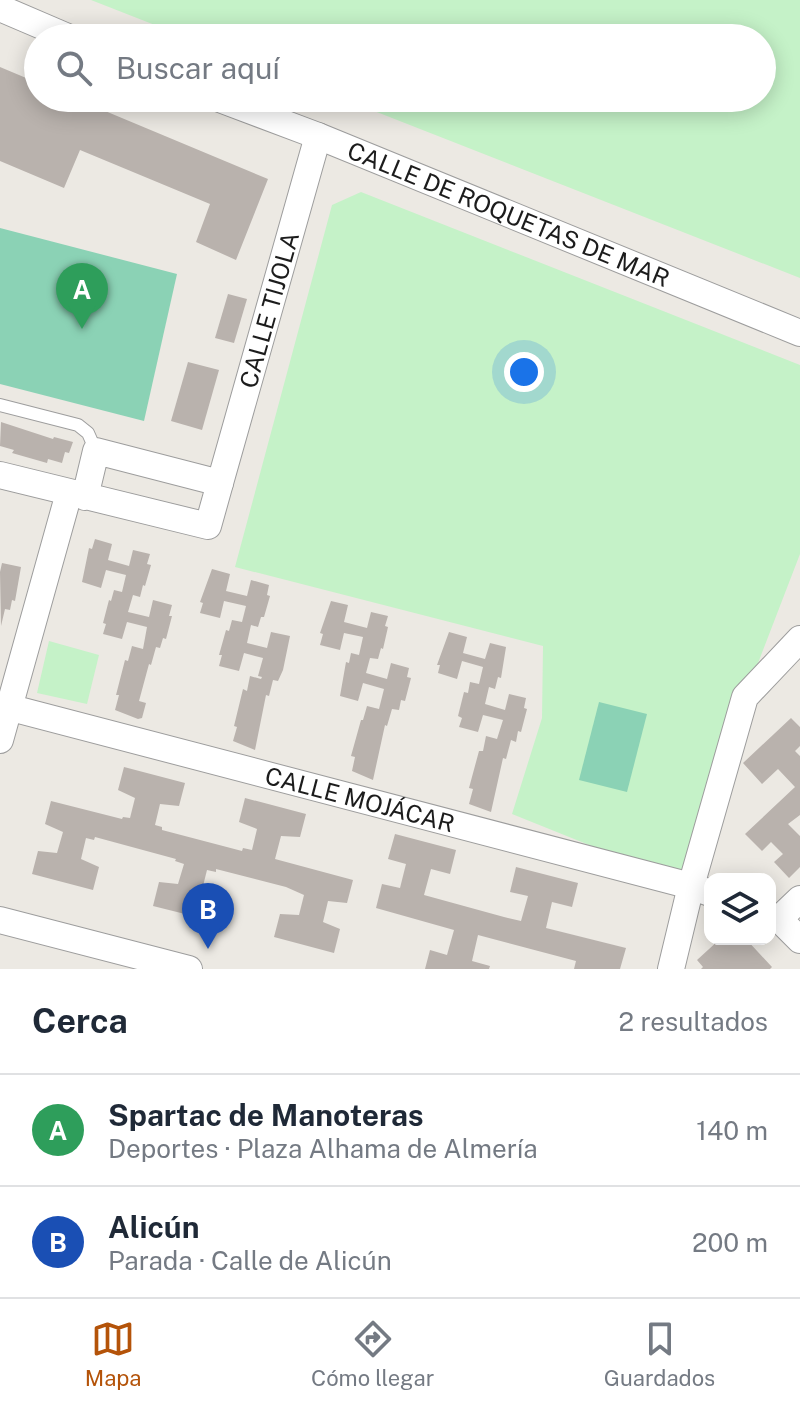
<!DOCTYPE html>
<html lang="es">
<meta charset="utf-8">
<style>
:root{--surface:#fff;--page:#f6f6f7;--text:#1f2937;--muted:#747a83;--line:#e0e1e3;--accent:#b45309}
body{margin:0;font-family:"Public Sans",sans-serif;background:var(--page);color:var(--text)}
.controls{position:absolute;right:24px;bottom:24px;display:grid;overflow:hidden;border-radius:16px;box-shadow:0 4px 20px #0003}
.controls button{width:72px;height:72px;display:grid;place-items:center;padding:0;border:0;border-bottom:2px solid var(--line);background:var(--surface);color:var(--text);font:40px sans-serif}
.you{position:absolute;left:524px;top:372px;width:28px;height:28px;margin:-20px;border:6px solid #fff;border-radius:50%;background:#1a73e8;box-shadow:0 0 0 12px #1a73e833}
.badge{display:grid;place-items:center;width:52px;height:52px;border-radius:50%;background:var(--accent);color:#fff;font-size:26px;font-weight:700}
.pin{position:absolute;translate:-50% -66px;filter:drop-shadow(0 2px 4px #0008)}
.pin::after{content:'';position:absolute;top:42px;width:28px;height:24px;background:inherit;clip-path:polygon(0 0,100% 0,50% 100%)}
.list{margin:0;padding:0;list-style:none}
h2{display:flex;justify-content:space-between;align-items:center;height:104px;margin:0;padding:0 32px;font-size:34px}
h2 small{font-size:26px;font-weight:400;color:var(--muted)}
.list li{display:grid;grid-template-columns:52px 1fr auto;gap:24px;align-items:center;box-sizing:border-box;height:112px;padding:0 32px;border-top:2px solid var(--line)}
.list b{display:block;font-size:30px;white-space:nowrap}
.list p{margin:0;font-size:26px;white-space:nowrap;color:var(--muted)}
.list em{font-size:26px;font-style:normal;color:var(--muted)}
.icon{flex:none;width:44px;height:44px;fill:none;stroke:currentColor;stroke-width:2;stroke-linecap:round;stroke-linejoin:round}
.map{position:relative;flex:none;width:800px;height:969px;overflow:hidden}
.search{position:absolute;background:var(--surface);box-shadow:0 4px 20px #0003;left:24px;right:24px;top:24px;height:88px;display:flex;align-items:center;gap:20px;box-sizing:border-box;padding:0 28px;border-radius:44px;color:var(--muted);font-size:30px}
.sheet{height:328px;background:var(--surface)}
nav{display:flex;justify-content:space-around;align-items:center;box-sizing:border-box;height:112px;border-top:2px solid var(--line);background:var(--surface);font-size:22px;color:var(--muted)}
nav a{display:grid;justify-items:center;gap:4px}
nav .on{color:var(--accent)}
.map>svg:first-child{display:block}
.park{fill:#c5f2c8}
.pitch{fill:#8bd2b5}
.building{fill:#b9b2ad}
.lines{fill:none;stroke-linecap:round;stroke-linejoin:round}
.lane-casing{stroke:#9d9d9d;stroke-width:14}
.street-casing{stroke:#9d9d9d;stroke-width:28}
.lane{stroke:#fff;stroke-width:12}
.street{stroke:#fff;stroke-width:26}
.labels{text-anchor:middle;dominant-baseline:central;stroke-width:8;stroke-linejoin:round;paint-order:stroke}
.street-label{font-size:24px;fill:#1c1c1c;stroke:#fff}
</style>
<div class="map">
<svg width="800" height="969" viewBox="0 0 800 969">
<rect width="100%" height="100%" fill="#ece9e3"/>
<g class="park">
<path d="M 91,0 L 800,0 L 800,278 L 341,98 L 762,98 L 762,38 L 188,38 Z"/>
<path d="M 361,192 L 800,365 L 800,554 L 745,697 L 691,886 L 512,814 L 542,718 L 543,646 L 235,567 L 332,205 Z"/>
<path d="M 49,641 L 99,655 L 87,704 L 37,693 Z"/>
</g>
<g class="pitch">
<path d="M 0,228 L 177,274 L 144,421 L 0,384 Z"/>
<path d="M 599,702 L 647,714 L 627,792 L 579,780 Z"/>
</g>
<g class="building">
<path d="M 0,67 L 38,83 L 38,98 L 74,98 L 268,179 L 236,260 L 196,242 L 210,204 L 80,150 L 64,188 L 0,161 Z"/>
<path d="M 228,294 L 247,299 L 234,343 L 215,338 Z"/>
<path d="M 188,362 L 219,370 L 202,430 L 171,421 Z"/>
<path d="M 1,422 L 53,439 L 54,437 L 73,442 L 69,453 L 65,452 L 62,463 L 48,459 L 47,463 L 12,453 L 14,450 L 0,446 Z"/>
<path d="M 95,539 L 112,544 L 108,560 L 129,566 L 133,550 L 150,554 L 147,564 L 151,565 L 145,586 L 143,585 L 140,597 L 133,595 L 128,612 L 149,617 L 153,600 L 172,605 L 169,616 L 172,616 L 166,639 L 163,638 L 160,648 L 156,647 L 151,665 L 149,664 L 139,701 L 146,703 L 142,718 L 138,719 L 115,710 L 119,695 L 116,695 L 125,660 L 128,661 L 132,646 L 143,649 L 147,627 L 127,622 L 122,639 L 103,634 L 106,624 L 103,623 L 109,600 L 111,601 L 114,590 L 122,592 L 126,575 L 106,570 L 101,588 L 82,582 L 89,548 L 92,549 Z"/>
<path d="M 2,563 L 21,567 L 15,601 L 12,600 L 10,610 L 5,609 L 1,626 L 0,572 Z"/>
<path d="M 212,569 L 230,574 L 226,591 L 247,596 L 251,580 L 269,585 L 267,595 L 270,596 L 264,617 L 261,617 L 258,627 L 251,625 L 247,643 L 267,648 L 271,632 L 290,636 L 283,670 L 278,681 L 273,680 L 269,696 L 266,695 L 255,750 L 233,741 L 237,727 L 234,726 L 243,689 L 247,691 L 250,676 L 261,679 L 262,677 L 258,676 L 263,658 L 244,653 L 239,671 L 219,666 L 222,655 L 219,655 L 226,630 L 229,631 L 232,620 L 242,622 L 246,606 L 224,601 L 220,618 L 200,613 L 203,603 L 200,602 Z"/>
<path d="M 331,601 L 348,605 L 344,622 L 367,628 L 371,612 L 388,616 L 385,626 L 388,627 L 383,649 L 381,648 L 378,659 L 370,658 L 366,673 L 387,679 L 391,663 L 409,668 L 407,677 L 411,678 L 405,701 L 401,700 L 399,710 L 392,709 L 387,726 L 385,725 L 373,780 L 352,771 L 355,757 L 351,756 L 361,720 L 363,720 L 367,706 L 379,709 L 384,689 L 363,683 L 358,701 L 340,696 L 346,662 L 349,663 L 351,653 L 359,655 L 363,637 L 344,633 L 340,650 L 320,645 L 323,634 L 320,633 Z"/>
<path d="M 449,632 L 467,637 L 463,653 L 485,659 L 490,643 L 506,647 L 501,678 L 498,677 L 495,689 L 489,687 L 485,704 L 505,710 L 509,694 L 526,698 L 524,708 L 527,709 L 521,732 L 518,731 L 516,742 L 511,740 L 506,759 L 503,758 L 491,812 L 469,804 L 473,789 L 469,788 L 479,751 L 483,751 L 486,736 L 497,739 L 503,720 L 483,715 L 478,732 L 459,727 L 462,718 L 458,716 L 464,692 L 468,693 L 470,682 L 479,684 L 483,667 L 462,661 L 457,679 L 438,673 L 440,665 L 437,665 Z"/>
<path d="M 791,718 L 800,727 L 800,746 L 795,751 L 800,756 L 800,815 L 788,824 L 800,836 L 800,867 L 789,878 L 774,862 L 783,854 L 771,842 L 762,851 L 745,834 L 795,787 L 778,769 L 762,784 L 743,763 Z"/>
<path d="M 124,767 L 185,783 L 179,806 L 160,804 L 155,825 L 162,827 L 162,830 L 242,851 L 243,848 L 252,850 L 257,829 L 239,822 L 245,798 L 306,814 L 300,837 L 281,836 L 275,859 L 353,880 L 347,903 L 328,901 L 323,922 L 340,929 L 334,953 L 274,937 L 280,914 L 299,915 L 304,895 L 286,887 L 216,869 L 216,872 L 207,870 L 202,890 L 219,898 L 213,921 L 153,906 L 159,882 L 178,884 L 184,864 L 175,861 L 176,859 L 95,837 L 94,840 L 86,838 L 81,859 L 99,867 L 93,890 L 32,874 L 38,851 L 57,853 L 63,832 L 45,824 L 51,801 L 122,819 L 123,817 L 130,818 L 135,798 L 118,790 Z"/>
<path d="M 395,834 L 456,850 L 450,874 L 431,869 L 424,895 L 504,917 L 521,921 L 528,896 L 510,892 L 516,867 L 578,883 L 572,907 L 552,902 L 546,928 L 626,948 L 620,969 L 574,969 L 576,961 L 478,935 L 472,961 L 490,966 L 489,969 L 425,969 L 430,950 L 447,955 L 454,930 L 376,908 L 382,884 L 400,888 L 406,864 L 388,859 Z"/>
<path d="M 720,939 L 746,939 L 772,967 L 770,969 L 701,969 L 703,967 L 697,960 Z"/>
</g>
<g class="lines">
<g class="lane-casing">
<path id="lane" d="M 0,405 L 78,425 L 88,433 L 96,451"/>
</g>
<g class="street-casing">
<g id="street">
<path d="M 0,8 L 70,38"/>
<path id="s1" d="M 217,98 L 318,136 L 800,333"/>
<path d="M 0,475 L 208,526 L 220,483 L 96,451 L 85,497"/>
<path id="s2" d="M 220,483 L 318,136"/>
<path id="s3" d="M 0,705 L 691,886 L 710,893"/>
<path d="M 0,740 L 69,493"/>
<path d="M 770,916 L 779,919 L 800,940"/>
<path d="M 779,919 L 800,899"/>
<path d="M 0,920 L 189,969"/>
<path d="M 671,969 L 691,886 L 745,697 L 800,639"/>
</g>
</g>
<use href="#lane" class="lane"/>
<use href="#street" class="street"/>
</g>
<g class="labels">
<g class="street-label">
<text stroke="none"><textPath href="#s1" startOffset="314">CALLE DE ROQUETAS DE MAR</textPath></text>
<text stroke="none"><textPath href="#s2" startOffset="180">CALLE TIJOLA</textPath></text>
<text stroke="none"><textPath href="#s3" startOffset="372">CALLE MOJÁCAR</textPath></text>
</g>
</g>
</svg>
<div class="controls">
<button><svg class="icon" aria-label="layers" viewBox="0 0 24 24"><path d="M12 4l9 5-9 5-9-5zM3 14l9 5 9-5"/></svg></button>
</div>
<div class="you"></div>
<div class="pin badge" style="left:82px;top:329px;background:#2e9e5b">A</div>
<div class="pin badge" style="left:208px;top:949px;background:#1a4fb4">B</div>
<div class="search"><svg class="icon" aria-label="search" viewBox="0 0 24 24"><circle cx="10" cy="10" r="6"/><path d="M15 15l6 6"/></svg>Buscar aquí</div>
</div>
<section class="sheet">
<h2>Cerca<small>2 resultados</small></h2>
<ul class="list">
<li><span class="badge" style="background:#2e9e5b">A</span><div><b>Spartac de Manoteras</b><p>Deportes · Plaza Alhama de Almería</p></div><em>140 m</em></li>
<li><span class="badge" style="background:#1a4fb4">B</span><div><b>Alicún</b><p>Parada · Calle de Alicún</p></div><em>200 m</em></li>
</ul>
</section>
<nav>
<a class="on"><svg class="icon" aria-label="map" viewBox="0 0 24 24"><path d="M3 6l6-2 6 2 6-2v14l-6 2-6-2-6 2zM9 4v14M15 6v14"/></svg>Mapa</a>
<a><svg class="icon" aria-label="directions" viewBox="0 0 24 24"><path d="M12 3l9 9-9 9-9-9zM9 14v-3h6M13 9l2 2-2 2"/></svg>Cómo llegar</a>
<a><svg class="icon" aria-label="saved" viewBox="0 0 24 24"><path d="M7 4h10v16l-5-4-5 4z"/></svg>Guardados</a>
</nav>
